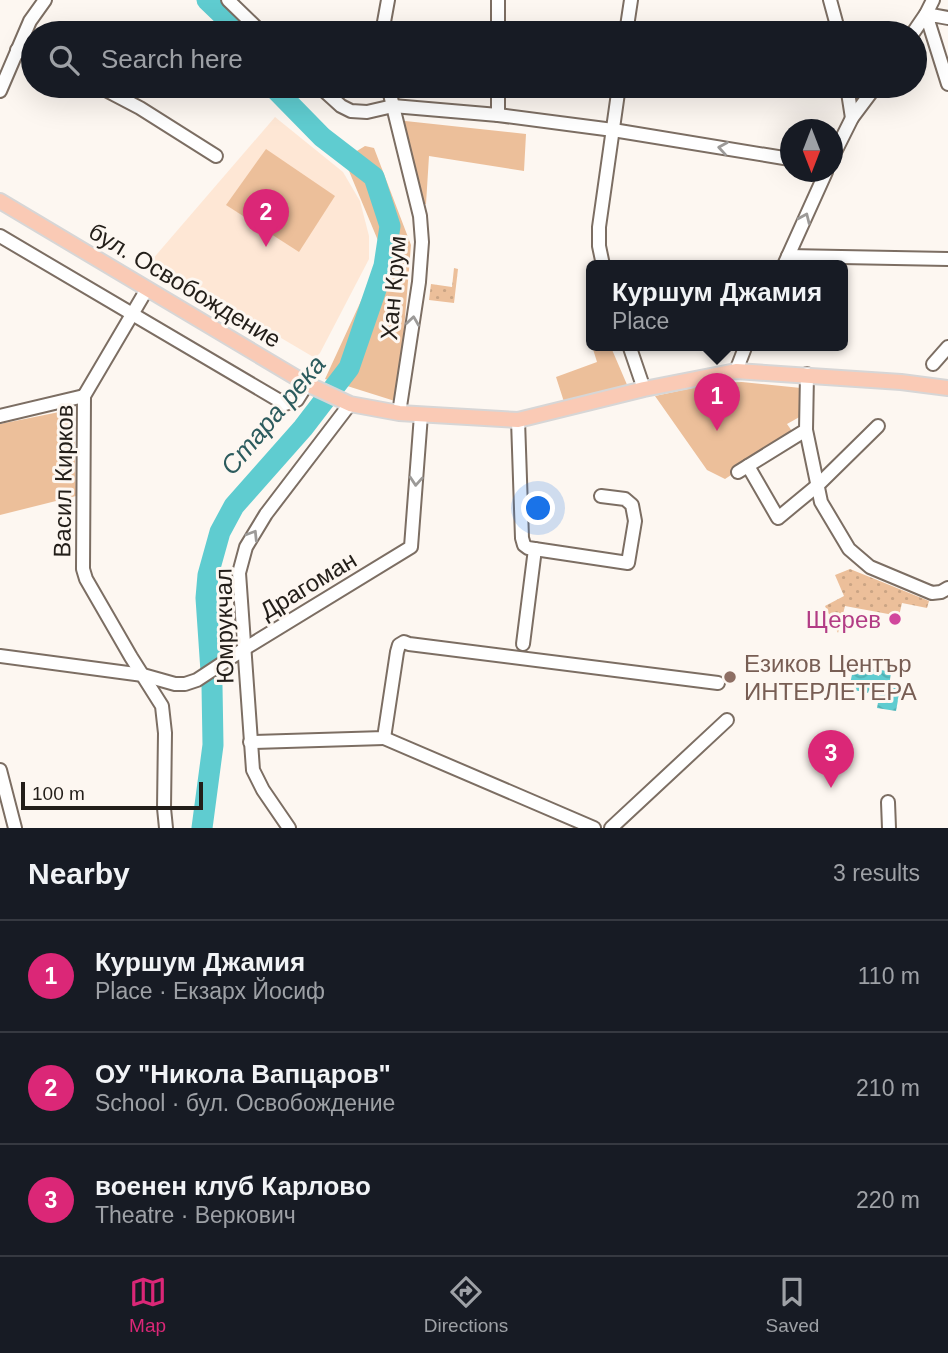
<!DOCTYPE html>
<meta charset="utf-8">
<style>
:root{--surface:#171b24;--page:#20242c;--text:#f1f3f6;--muted:#9ea1a6;--line:#363941;--accent:#db2777}
body{margin:0;font-family:Arial,sans-serif;background:var(--page);color:var(--text)}
.compass{position:absolute;left:780px;top:119px;width:63px;height:63px;border-radius:50%;background:var(--surface);box-shadow:0 7px 28px #0002;rotate:180deg}
.scale{position:absolute;left:21px;bottom:18px;width:182px;box-sizing:border-box;padding-left:7px;border:4px solid #231e19;border-top:0;font-size:19px;line-height:24px;white-space:nowrap;color:#231e19;-webkit-text-stroke:5px #fdf7f1;paint-order:stroke}
.you{position:absolute;left:539px;top:509px;width:24px;height:24px;margin:-18px;border:5px solid #fff;border-radius:50%;background:#1a73e8;box-shadow:0 0 0 10px #1a73e833}
.badge{display:grid;place-items:center;width:46px;height:46px;border-radius:50%;background:var(--accent);color:#fff;font-size:23px;font-weight:700}
.pin{position:absolute;translate:-50% -58px;filter:drop-shadow(0 2px 4px #0008)}
.pin::after{content:'';position:absolute;top:37px;width:24px;height:21px;background:inherit;clip-path:polygon(0 0,100% 0,50% 100%)}
.popup{position:absolute;left:586px;top:260px;width:262px;height:91px;box-sizing:border-box;display:grid;place-content:center;border-radius:10px;background:var(--surface);filter:drop-shadow(0 2px 5px #0005);font-size:23px;white-space:nowrap;color:var(--muted)}
.popup b{font-size:26px;color:var(--text)}
.popup::after{content:'';position:absolute;left:50%;top:100%;margin-left:-14px;border:14px solid transparent;border-top-color:var(--surface)}
.list{margin:0;padding:0;list-style:none}
h2{display:flex;justify-content:space-between;align-items:center;height:91px;margin:0;padding:0 28px;font-size:30px}
h2 small{font-size:23px;font-weight:400;color:var(--muted)}
.list li{display:grid;grid-template-columns:46px 1fr auto;gap:21px;align-items:center;box-sizing:border-box;height:112px;padding:0 28px;border-top:2px solid var(--line)}
.list b{display:block;font-size:26px;white-space:nowrap}
.list p{margin:0;font-size:23px;white-space:nowrap;color:var(--muted)}
.list em{font-size:23px;font-style:normal;color:var(--muted)}
.icon{flex:none;width:38px;height:38px;fill:none;stroke:currentColor;stroke-width:2;stroke-linecap:round;stroke-linejoin:round}
.map{position:relative;flex:none;width:948px;height:828px;overflow:hidden}
.search{position:absolute;background:var(--surface);box-shadow:0 7px 28px #0002;left:21px;right:21px;top:21px;height:77px;display:flex;align-items:center;gap:18px;box-sizing:border-box;padding:0 24px;border-radius:38px;color:var(--muted);font-size:26px}
.sheet{height:427px;background:var(--surface)}
nav{display:flex;justify-content:space-around;align-items:center;box-sizing:border-box;height:98px;border-top:2px solid var(--line);background:var(--surface);font-size:19px;color:var(--muted)}
nav a{display:grid;justify-items:center;gap:4px}
nav .on{color:var(--accent)}
.map>svg:first-child{display:block}
.built{fill:#fee7d5}
.grass{fill:url(#grass-dots)}
.green{fill:#ecbf9a}
.water{fill:url(#water-waves)}
.lines{fill:none;stroke-linecap:round;stroke-linejoin:round}
.river{stroke:#5fccd0;stroke-width:21}
.minor-casing{stroke:#7c6e63;stroke-width:16}
.major-casing{stroke:#d7d6d6;stroke-width:18}
.minor{stroke:#fff;stroke-width:12}
.major{stroke:#facab5;stroke-width:14}
.oneway{stroke:#9c9a98}
.hotel-dot{fill:#d1479c;stroke:#fdf7f1;stroke-width:2.5}
.education-dot{fill:#8d6e63;stroke:#fdf7f1;stroke-width:2.5}
.labels{text-anchor:middle;dominant-baseline:central;stroke-width:6;stroke-linejoin:round;paint-order:stroke}
.street-label{font-size:24px;fill:#231e19;stroke:#fdf7f1}
.hotel-label{font-size:24px;fill:#b23c85;stroke:#fdf7f1;text-anchor:end}
.education-label{font-size:24px;fill:#785e54;stroke:#fdf7f1;text-anchor:start}
.water-label{font-size:26px;font-style:italic;fill:#2c5b5d;stroke:#fdf7f1}
</style>
<div class="map">
<svg width="948" height="828" viewBox="0 0 948 828">
<defs>
<pattern id="grass-dots" width="8" height="8" patternUnits="userSpaceOnUse" patternTransform="scale(1.75)"><rect width="8" height="8" fill="#ecbf9a"/><path d="M2 2h.1M6 6h.1" fill="none" stroke="#caa484" stroke-width="1.8" stroke-linecap="round"/></pattern>
<pattern id="water-waves" width="16" height="10" patternUnits="userSpaceOnUse" patternTransform="scale(1.75)"><rect width="16" height="10" fill="#5fccd0"/><path d="M0 5q4-4 8 0t8 0" fill="none" stroke="#52afb2"/></pattern>
</defs>
<rect width="100%" height="100%" fill="#fdf7f1"/>
<path class="built" d="M 275,117 L 343,172 L 360,201 L 369,236 L 369,259 L 320,353 L 315,358 L 151,261 Z"/>
<g class="grass">
<path d="M 454,268 L 458,269 L 454,303 L 429,300 L 431,284 L 452,287 Z"/>
<path d="M 850,569 L 929,601 L 927,608 L 902,603 L 899,616 L 845,606 L 838,633 L 825,606 L 844,596 L 835,575 Z"/>
</g>
<g class="green">
<path d="M 396,120 L 526,134 L 524,171 L 429,156 L 426,204 L 416,203 Z"/>
<path d="M 365,146 L 374,148 L 411,245 L 398,402 L 325,379 L 378,264 L 379,243 L 344,159 Z"/>
<path d="M 266,149 L 335,196 L 299,252 L 226,205 Z"/>
<path d="M 593,345 L 610,345 L 628,387 L 565,405 L 556,377 L 597,362 L 592,346 Z"/>
<path d="M 742,382 L 801,388 L 803,415 L 787,424 L 794,434 L 725,479 L 707,470 L 655,396 L 716,383 Z"/>
<path d="M 74,409 L 76,496 L 0,515 L 0,424 Z"/>
</g>
<path class="water" d="M 854,665 L 874,669 L 873,674 L 879,676 L 881,670 L 891,672 L 889,687 L 900,689 L 896,711 L 877,708 L 880,692 L 869,690 L 868,693 L 849,689 Z"/>
<g class="lines">
<g class="river">
<path d="M 207,0 L 234,26 L 237,33"/>
<path d="M 202,828 L 213,745 L 212,686 L 206,598 L 208,575 L 220,532 L 234,506 L 303,428 L 349,368 L 384,266 L 390,226 L 374,177 L 322,137 L 272,86"/>
</g>
<g class="minor-casing">
<g id="minor">
<path d="M 228,0 L 262,33"/>
<path d="M 830,0 L 839,33"/>
<path d="M 948,18 L 926,14 L 948,84"/>
<path d="M 382,33 L 388,0"/>
<path d="M 498,33 L 498,0"/>
<path d="M 626,33 L 631,0"/>
<path d="M 913,33 L 926,14 L 933,0"/>
<path d="M 17,50 L 33,57"/>
<path d="M 98,86 L 140,108 L 216,156"/>
<path d="M 319,86 L 341,106 L 351,111 L 367,112 L 393,106 L 498,115 L 613,130 L 790,159"/>
<path d="M 388,86 L 420,216 L 422,242 L 419,282 L 399,413"/>
<path d="M 498,86 L 498,115"/>
<path d="M 847,86 L 852,118"/>
<path d="M 0,91 L 30,21 L 45,0"/>
<path d="M 832,158 L 852,118 L 876,86"/>
<path d="M 0,236 L 285,404 L 297,400 L 307,384"/>
<path d="M 788,256 L 948,259"/>
<path d="M 603,265 L 599,246 L 599,227 L 619,86"/>
<path d="M 784,265 L 826,172"/>
<path d="M 147,289 L 84,396 L 83,569 L 86,579 L 131,657 L 162,706 L 165,733 L 164,808 L 166,828"/>
<path d="M 629,345 L 644,389"/>
<path d="M 933,364 L 948,347"/>
<path d="M 736,371 L 746,345"/>
<path d="M 0,416 L 84,396"/>
<path d="M 518,420 L 522,538 L 524,545 L 528,548 L 628,563 L 635,521 L 632,505 L 625,499 L 601,496"/>
<path d="M 806,430 L 821,502 L 849,549 L 870,567 L 932,593 L 941,592 L 948,588"/>
<path d="M 748,466 L 778,518 L 818,485 L 878,426"/>
<path d="M 738,472 L 806,430 L 807,374"/>
<path d="M 523,644 L 535,549"/>
<path d="M 0,656 L 143,675 L 175,684 L 185,684 L 197,680 L 244,649 L 411,547 L 421,415"/>
<path d="M 384,738 L 594,828"/>
<path d="M 250,742 L 384,738 L 397,652 L 399,645 L 404,642 L 409,644 L 718,683"/>
<path d="M 0,770 L 15,828"/>
<path d="M 888,802 L 889,828"/>
<path d="M 289,828 L 263,790 L 253,770 L 239,573 L 246,547 L 266,514 L 350,404"/>
<path d="M 611,828 L 727,720"/>
</g>
</g>
<g class="major-casing">
<path id="major" d="M 0,201 L 307,384 L 350,404 L 399,413 L 518,420 L 644,389 L 736,371 L 901,382 L 948,388"/>
</g>
<use href="#minor" class="minor"/>
<use href="#major" class="major"/>
</g>
<defs><path id="oneway-chevron" d="M-2-3.5L2.5 0L-2 3.5" fill="none" stroke-width="1.6" stroke-linecap="round" stroke-linejoin="round" transform="scale(1.75)"/></defs>
<g class="oneway">
<use href="#oneway-chevron" transform="translate(723 148) rotate(-171)"/>
<use href="#oneway-chevron" transform="translate(805 218) rotate(-66)"/>
<use href="#oneway-chevron" transform="translate(413 321) rotate(-82)"/>
<use href="#oneway-chevron" transform="translate(416 481) rotate(94)"/>
<use href="#oneway-chevron" transform="translate(253 535) rotate(-58)"/>
</g>
<circle class="hotel-dot" cx="895" cy="619" r="7"/>
<circle class="education-dot" cx="730" cy="677" r="7"/>
<g class="labels">
<g class="street-label">
<text transform="translate(185 285) rotate(31)">бул. Освобождение</text>
<text transform="translate(393 288) rotate(-85)">Хан Крум</text>
<text transform="translate(63 481) rotate(-89)">Васил Кирков</text>
<text transform="translate(308 585) rotate(-31)">Драгоман</text>
<text transform="translate(224 626) rotate(-91)">Юмрукчал</text>
</g>
<g class="hotel-label">
<text x="881" y="619">Щерев</text>
</g>
<g class="education-label">
<text x="744" y="663">Езиков Център<tspan x="744" dy="28">ИНТЕРЛЕТЕРА</tspan></text>
</g>
<g class="water-label">
<text transform="translate(273 415) rotate(-50)">Стара река</text>
</g>
</g>
</svg>
<svg class="compass" viewBox="-18 -18 36 36"><path d="M0-13l5 13h-10z" fill="#e53935"/><path d="M0 13l5-13h-10z" fill="#9ea1a6"/></svg>
<div class="scale">100 m</div>
<div class="you"></div>
<div class="pin badge" style="left:717px;top:431px">1</div>
<div class="popup"><b>Куршум Джамия</b>Place</div>
<div class="pin badge" style="left:266px;top:247px">2</div>
<div class="pin badge" style="left:831px;top:788px">3</div>
<div class="search"><svg class="icon" aria-label="search" viewBox="0 0 24 24"><circle cx="10" cy="10" r="6"/><path d="M15 15l6 6"/></svg>Search here</div>
</div>
<section class="sheet">
<h2>Nearby<small>3 results</small></h2>
<ul class="list">
<li><span class="badge">1</span><div><b>Куршум Джамия</b><p>Place · Екзарх Йосиф</p></div><em>110 m</em></li>
<li><span class="badge">2</span><div><b>ОУ &quot;Никола Вапцаров&quot;</b><p>School · бул. Освобождение</p></div><em>210 m</em></li>
<li><span class="badge">3</span><div><b>военен клуб Карлово</b><p>Theatre · Веркович</p></div><em>220 m</em></li>
</ul>
</section>
<nav>
<a class="on"><svg class="icon" aria-label="map" viewBox="0 0 24 24"><path d="M3 6l6-2 6 2 6-2v14l-6 2-6-2-6 2zM9 4v14M15 6v14"/></svg>Map</a>
<a><svg class="icon" aria-label="directions" viewBox="0 0 24 24"><path d="M12 3l9 9-9 9-9-9zM9 14v-3h6M13 9l2 2-2 2"/></svg>Directions</a>
<a><svg class="icon" aria-label="saved" viewBox="0 0 24 24"><path d="M7 4h10v16l-5-4-5 4z"/></svg>Saved</a>
</nav>
